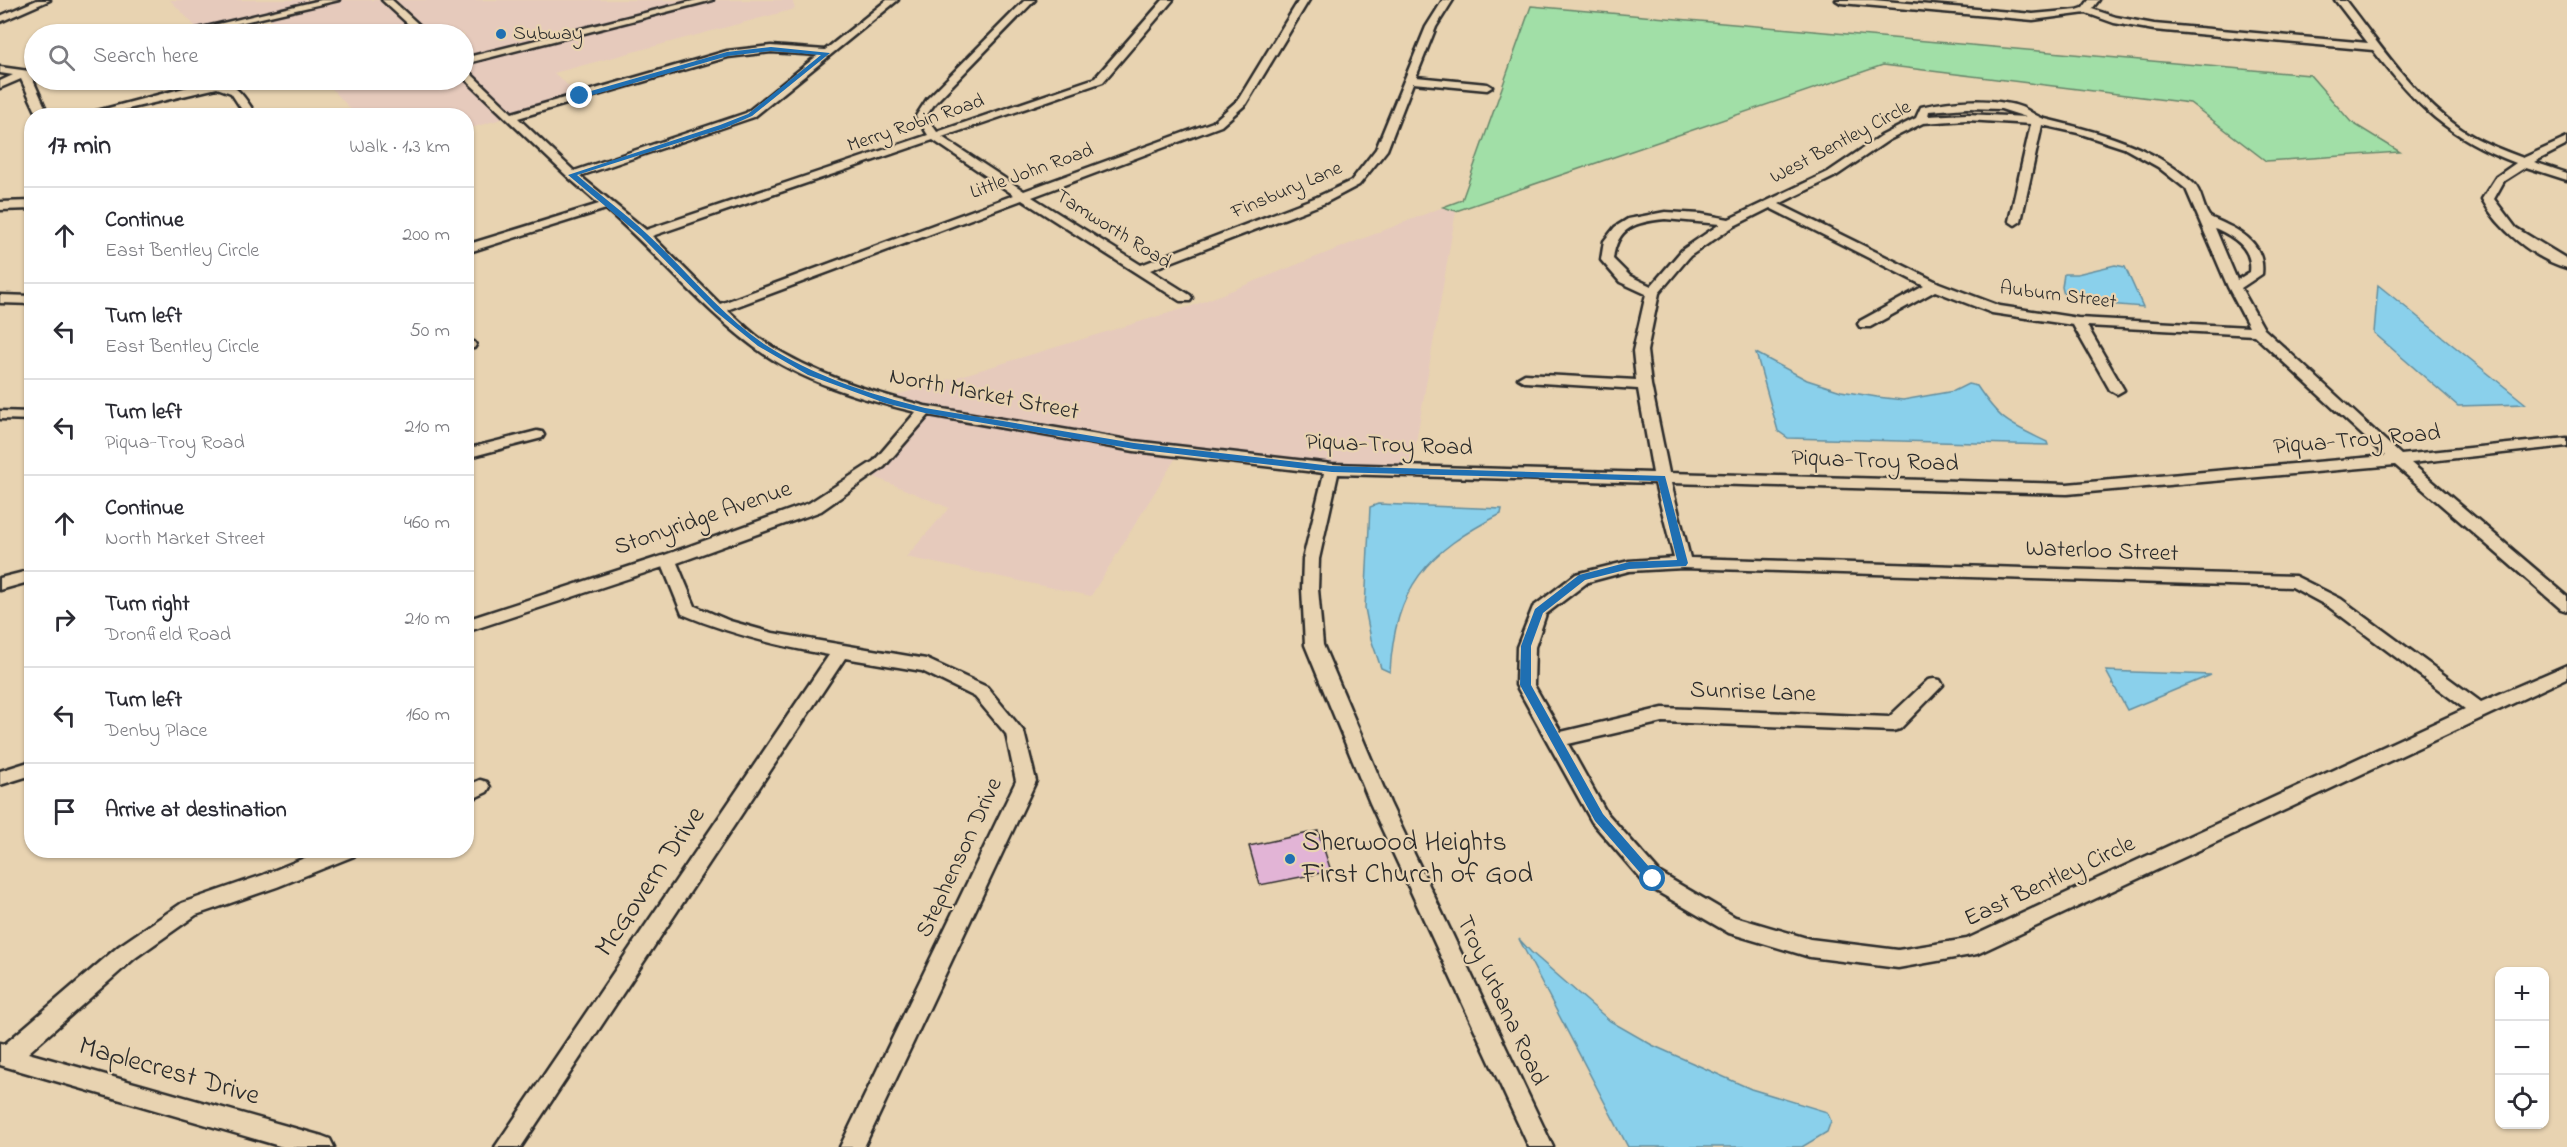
<!DOCTYPE html>
<meta charset="utf-8">
<style>
:root{--surface:#fff;--page:#f7f7f7;--text:#2b2b33;--muted:#7c7c81;--line:#e1e1e2}
body{margin:0;font-family:"Indie Flower",sans-serif;background:var(--page);color:var(--text)}
.controls{position:absolute;right:18px;bottom:18px;display:grid;overflow:hidden;border-radius:12px;box-shadow:0 2px 4px #0004}
.controls button{width:54px;height:54px;display:grid;place-items:center;padding:0;border:0;border-bottom:2px solid var(--line);background:var(--surface);color:var(--text);font:30px sans-serif}
.stop{position:absolute;width:18px;height:18px;margin:-14px;border:4px solid #1f6fb2;border-radius:50%;background:#fff}
.stop.end{background:#1f6fb2;border-color:#fff;box-shadow:0 2px 6px #0008}
.list{margin:0;padding:0;list-style:none}
h2{display:flex;justify-content:space-between;align-items:center;height:78px;margin:0;padding:0 24px;font-size:26px}
h2 small{font-size:20px;font-weight:400;color:var(--muted)}
.list li{display:grid;grid-template-columns:39px 1fr auto;gap:18px;align-items:center;box-sizing:border-box;height:96px;padding:0 24px;border-top:2px solid var(--line)}
.list b{display:block;font-size:22px;white-space:nowrap}
.list p{margin:0;font-size:20px;white-space:nowrap;color:var(--muted)}
.list em{font-size:20px;font-style:normal;color:var(--muted)}
.icon{flex:none;width:33px;height:33px;fill:none;stroke:currentColor;stroke-width:2;stroke-linecap:round;stroke-linejoin:round}
.map{position:relative;flex:none;width:2567px;height:1147px;overflow:hidden}
.search{position:absolute;background:var(--surface);box-shadow:0 2px 4px #0004;left:24px;top:24px;width:450px;height:66px;display:flex;align-items:center;gap:15px;box-sizing:border-box;padding:0 21px;border-radius:33px;color:var(--muted);font-size:22px}
.panel{position:absolute;background:var(--surface);box-shadow:0 2px 4px #0004;left:24px;top:108px;width:450px;height:750px;border-radius:24px}
.map>svg:first-child{display:block}
.built{fill:#e6cabc}
.green{fill:#a1dfa7;stroke:#668569;stroke-width:1.5}
.water{fill:#8ad0eb;stroke:#648e9e;stroke-width:1.5}
.building{fill:#e2b4d6;stroke:#2b2b2b;stroke-width:1.5}
.lines{fill:none;stroke-linecap:round;stroke-linejoin:round}
.minor-casing{stroke:#2b2b2b;stroke-width:5}
.minor{fill:#e8d3b1;fill-rule:evenodd}
.route{fill:#1f6fb2}
.poi-dot{fill:#1f6fb2;stroke:#e8d3b1;stroke-width:2}
.labels{text-anchor:middle;dominant-baseline:central;stroke-width:4.5;stroke-linejoin:round;paint-order:stroke}
.far-poi-label{font-size:20px;fill:#2b2b2b;stroke:#e8d3b1;text-anchor:start}
.far-street-label{font-size:20px;fill:#2b2b2b;stroke:#e8d3b1}
.street-label{font-size:24px;fill:#2b2b2b;stroke:#e8d3b1}
.near-poi-label{font-size:28px;fill:#2b2b2b;stroke:#e8d3b1;text-anchor:start}
.near-street-label{font-size:28px;fill:#2b2b2b;stroke:#e8d3b1}
</style>
<div class="map">
<svg width="2567" height="1147" viewBox="0 0 2567 1147">
<rect width="100%" height="100%" fill="#e8d3b1"/>
<filter id="ink" filterUnits="userSpaceOnUse"><feTurbulence type="fractalNoise" baseFrequency=".0167" numOctaves="2"/><feDisplacementMap in="SourceGraphic" scale="12" xChannelSelector="R" yChannelSelector="G"/><feConvolveMatrix kernelMatrix="1 2 1 2 8 2 1 2 1" color-interpolation-filters="sRGB"/></filter>
<g filter="url(#ink)">
<g class="built">
<path d="M 170,0 L 792,0 L 795,9 L 554,73 L 580,96 L 467,129 L 466,116 L 356,115 L 324,80 L 464,80 L 464,34 L 284,34 L 267,15 L 199,30 Z"/>
<path d="M 1443,207 L 1456,211 L 1411,471 L 1180,451 L 1091,596 L 906,557 L 949,508 L 865,473 L 925,411 L 884,399 L 1192,306 Z"/>
</g>
<path class="green" d="M 1531,6 L 2310,75 L 2351,122 L 2400,152 L 2266,161 L 2190,103 L 1883,65 L 1456,211 L 1443,207 L 1462,200 Z"/>
<g class="water">
<path d="M 2115,265 L 2125,267 L 2143,307 L 2107,304 L 2064,295 L 2062,287 L 2064,274 L 2077,274 Z"/>
<path d="M 2378,285 L 2526,404 L 2458,406 L 2374,333 Z"/>
<path d="M 1756,353 L 1807,380 L 1841,391 L 1877,397 L 1903,400 L 1954,391 L 1968,384 L 1977,386 C 2001,422 2008,423 2047,442 L 2048,445 L 1788,438 L 1778,431 Z"/>
<path d="M 1378,504 L 1502,509 L 1501,514 C 1426,552 1395,587 1390,672 L 1381,668 L 1371,639 L 1365,608 L 1370,507 Z"/>
<path d="M 2106,671 L 2211,675 L 2127,710 Z"/>
<path d="M 1519,939 L 1531,952 L 1610,1021 L 1652,1045 L 1751,1089 L 1827,1112 L 1831,1121 L 1827,1132 L 1802,1147 L 1628,1147 Z"/>
</g>
<path class="building" d="M 1318,831 L 1331,871 L 1260,885 L 1249,846 Z"/>
<g class="lines">
<g class="minor-casing">
<g id="minor">
<path d="M 37,0 L 50,0 L 0,22 L 0,16 Z"/>
<path d="M 321,0 L 339,0 L 192,34 L 176,34 Z"/>
<path d="M 382,0 L 392,0 L 429,34 L 419,34 Z"/>
<path d="M 697,0 L 713,0 L 464,64 L 464,58 Z"/>
<path d="M 887,0 L 898,0 L 754,117 L 580,176 L 646,230 L 928,135 L 916,116 L 927,99 L 1025,0 L 1035,0 L 935,103 L 926,116 L 937,132 L 1095,78 L 1163,0 L 1173,0 L 1103,82 L 942,137 L 1024,191 L 1213,122 L 1238,100 L 1299,0 L 1309,0 L 1246,104 L 1221,126 L 1032,197 L 1141,265 L 1317,197 L 1351,181 L 1376,149 L 1426,27 L 1443,0 L 1453,0 L 1436,27 L 1416,77 L 1487,84 L 1492,87 L 1487,90 L 1413,83 L 1387,150 L 1359,185 L 1325,203 L 1150,270 L 1190,295 L 1192,298 L 1190,301 L 1180,301 L 1022,200 L 727,310 C 740,321 752,334 766,343 C 814,374 870,392 925,406 L 1134,441 L 1332,464 L 1653,473 L 1638,389 L 1525,382 L 1518,378 L 1525,374 L 1636,380 L 1633,351 L 1646,294 L 1620,282 L 1601,260 L 1604,241 L 1615,227 L 1628,219 L 1665,212 L 1701,214 L 1729,219 L 1828,172 L 1881,136 L 1916,118 L 1921,107 C 1952,100 1991,97 2021,107 C 2029,110 2036,117 2045,119 C 2099,132 2151,145 2193,183 C 2202,191 2202,206 2209,216 C 2212,219 2220,221 2225,224 C 2247,234 2265,248 2262,274 L 2241,288 L 2264,329 L 2401,455 L 2567,438 L 2567,446 L 2411,463 L 2567,596 L 2567,611 L 2561,609 L 2395,465 L 2067,494 L 1671,483 L 1690,558 L 2295,576 L 2341,599 L 2481,702 L 2567,665 L 2567,678 L 1977,954 L 1898,968 L 1810,957 L 1729,933 L 1646,885 L 1592,822 L 1516,685 L 1517,647 L 1533,607 L 1576,574 L 1629,561 L 1674,558 L 1655,483 L 1338,474 L 1319,559 L 1318,589 L 1323,645 L 1390,803 L 1553,1147 L 1529,1147 L 1370,803 L 1305,645 L 1302,589 L 1303,559 L 1324,473 L 1134,451 L 929,415 L 884,467 L 821,511 L 677,563 L 695,606 L 730,621 L 773,633 L 926,659 L 987,687 L 1024,732 L 1036,781 L 864,1147 L 840,1147 L 1016,781 L 1006,734 L 975,697 L 922,671 L 845,658 L 521,1147 L 495,1147 L 829,655 C 778,646 730,634 682,614 L 663,567 L 466,632 L 466,620 L 662,556 L 809,503 L 874,461 L 916,412 C 861,399 800,381 754,347 C 700,307 657,253 606,209 L 466,253 L 466,245 L 599,204 L 568,177 L 464,78 L 464,70 L 468,71 L 512,113 L 727,51 L 771,46 L 825,50 ZM 771,52 L 818,55 L 746,113 L 574,171 L 518,118 L 728,57 ZM 1967,108 L 2001,109 L 2026,117 L 1967,114 L 1928,116 L 1929,111 ZM 1967,120 L 2031,124 L 2009,221 L 2015,225 L 2021,221 L 2042,125 L 2078,133 L 2124,148 L 2158,167 L 2186,189 L 2228,287 L 2249,327 L 2078,318 L 2000,306 L 1939,283 L 1779,204 L 1836,176 L 1889,140 L 1923,123 ZM 933,140 L 1014,195 L 720,304 L 652,236 ZM 1770,208 L 1924,286 L 1860,321 L 1858,324 L 1860,327 L 1870,327 L 1935,291 L 1992,313 L 2073,325 L 2110,390 L 2117,394 L 2124,390 L 2087,326 L 2254,335 L 2385,456 L 2067,484 L 1669,473 L 1651,385 L 1647,351 L 1659,293 L 1690,256 L 1734,226 ZM 1665,219 L 1720,224 L 1682,250 L 1651,286 L 1630,276 L 1613,259 C 1617,227 1635,222 1665,219 ZM 2215,228 C 2234,237 2253,248 2250,272 L 2237,280 ZM 1683,568 L 2292,587 L 2329,607 L 2465,709 L 1967,939 L 1898,950 L 1810,939 L 1735,917 L 1660,873 L 1606,812 L 1568,744 L 1663,722 L 1893,731 L 1900,729 L 1943,685 L 1940,680 L 1934,679 L 1928,680 L 1889,717 L 1663,708 L 1561,732 L 1534,685 L 1535,647 L 1546,614 L 1588,582 L 1629,571 Z"/>
<path d="M 1836,0 L 1873,0 L 2033,14 L 2077,10 L 2083,8 L 2089,0 L 2099,0 L 2092,9 L 2116,17 L 2154,24 L 2368,43 L 2335,0 L 2345,0 C 2380,45 2413,96 2461,129 C 2480,142 2502,150 2523,158 L 2567,138 L 2567,145 L 2534,162 L 2567,173 L 2567,180 L 2526,167 L 2504,181 L 2494,199 L 2516,228 L 2567,259 L 2567,268 C 2534,259 2498,229 2482,199 L 2496,177 L 2516,163 C 2448,137 2416,106 2373,50 L 2154,30 L 2114,23 L 2086,13 L 2033,20 L 1841,3 Z"/>
<path d="M 0,67 L 29,71 L 49,116 L 38,116 L 21,79 L 0,88 L 0,81 L 13,75 L 0,73 Z"/>
<path d="M 217,81 C 239,84 245,99 257,116 L 246,116 L 231,93 L 217,88 L 98,116 L 78,116 L 207,82 Z"/>
<path d="M 32,201 L 32,209 L 0,210 L 0,202 Z"/>
<path d="M 0,295 L 32,296 L 32,304 L 0,303 Z"/>
<path d="M 466,341 L 474,342 L 476,345 L 474,348 L 466,349 Z"/>
<path d="M 0,411 L 32,412 L 32,420 L 0,419 Z"/>
<path d="M 537,431 L 542,432 L 544,435 L 542,438 L 466,458 L 466,449 Z"/>
<path d="M 32,570 L 32,581 L 0,590 L 0,578 Z"/>
<path d="M 32,761 L 32,775 L 0,785 L 0,771 Z"/>
<path d="M 480,780 L 487,782 L 490,787 L 487,792 L 466,802 L 466,786 Z"/>
<path d="M 324,850 L 357,850 L 354,856 L 277,887 L 196,915 L 135,958 L 28,1053 L 322,1136 L 330,1139 L 334,1147 L 283,1147 L 0,1065 L 0,1043 L 5,1044 L 119,946 L 182,903 L 263,875 Z"/>
</g>
</g>
<use href="#minor" class="minor"/>
</g>
</g>
<path class="route" d="M 771,47 L 830,53 L 752,116 L 725,128 L 577,175 C 600,195 625,213 647,234 C 686,270 720,314 764,344 C 813,376 869,394 925,408 L 1134,443 L 1332,466 L 1665,476 L 1688,563 L 1686,566 L 1629,569 L 1585,580 L 1543,613 L 1531,646 L 1531,685 L 1603,814 L 1657,876 L 1657,883 L 1649,883 L 1595,821 L 1520,685 L 1521,646 L 1535,609 L 1579,575 L 1629,562 L 1677,560 L 1658,481 L 1332,472 L 1134,449 L 925,413 L 885,403 L 808,375 L 758,346 L 715,311 L 641,236 L 568,175 L 720,125 L 748,114 L 821,55 L 771,51 L 728,56 L 582,98 L 577,98 L 577,95 L 727,52 Z"/>
<g class="poi-dot">
<circle cx="501" cy="34" r="6"/>
<circle cx="1290" cy="859" r="6"/>
</g>
<g class="labels">
<g class="far-poi-label">
<text x="513" y="34">Subway</text>
</g>
<g class="far-street-label">
<text transform="translate(916 124) rotate(-19)">Merry Robin Road</text>
<text transform="translate(1841 143) rotate(-28)">West Bentley Circle</text>
<text transform="translate(1032 172) rotate(-20)">Little John Road</text>
<text transform="translate(1287 191) rotate(-23)">Finsbury Lane</text>
<text transform="translate(1113 230) rotate(32)">Tamworth Road</text>
<text transform="translate(2058 296) rotate(7)">Auburn Street</text>
</g>
<g class="street-label">
<text transform="translate(984 395) rotate(11)">North Market Street</text>
<text transform="translate(2357 441) rotate(-5)">Piqua-Troy Road</text>
<text transform="translate(1389 446) rotate(2)">Piqua-Troy Road</text>
<text transform="translate(1875 462) rotate(2)">Piqua-Troy Road</text>
<text transform="translate(703 519) rotate(-19)">Stonyridge Avenue</text>
<text transform="translate(2102 552) rotate(2)">Waterloo Street</text>
<text transform="translate(1753 693) rotate(2)">Sunrise Lane</text>
<text transform="translate(960 858) rotate(-65)">Stephenson Drive</text>
<text transform="translate(2050 882) rotate(-25)">East Bentley Circle</text>
<text transform="translate(1501 1001) rotate(65)">Troy Urbana Road</text>
</g>
<g class="near-poi-label">
<text x="1302" y="843">Sherwood Heights<tspan x="1302" dy="32">First Church of God</tspan></text>
</g>
<g class="near-street-label">
<text transform="translate(651 882) rotate(-56)">McGovern Drive</text>
<text transform="translate(169 1072) rotate(16)">Maplecrest Drive</text>
</g>
</g>
</svg>
<div class="controls">
<button>+</button>
<button>−</button>
<button><svg class="icon" aria-label="locate" viewBox="0 0 24 24"><circle cx="12" cy="12" r="6"/><path d="M12 2v4M12 18v4M2 12h4M18 12h4"/></svg></button>
</div>
<div class="stop" style="left:1653px;top:879px"></div>
<div class="stop end" style="left:580px;top:96px"></div>
<div class="search"><svg class="icon" aria-label="search" viewBox="0 0 24 24"><circle cx="10" cy="10" r="6"/><path d="M15 15l6 6"/></svg>Search here</div>
<section class="panel">
<h2>17 min<small>Walk · 1.3 km</small></h2>
<ul class="list">
<li><svg class="icon" aria-label="ahead" viewBox="0 0 24 24"><path d="M12 20V5M6 11l6-6 6 6"/></svg><div><b>Continue</b><p>East Bentley Circle</p></div><em>200 m</em></li>
<li><svg class="icon" aria-label="left" viewBox="0 0 24 24"><path d="M17 20v-9H6M10 6l-5 5 5 5"/></svg><div><b>Turn left</b><p>East Bentley Circle</p></div><em>50 m</em></li>
<li><svg class="icon" aria-label="left" viewBox="0 0 24 24"><path d="M17 20v-9H6M10 6l-5 5 5 5"/></svg><div><b>Turn left</b><p>Piqua-Troy Road</p></div><em>210 m</em></li>
<li><svg class="icon" aria-label="ahead" viewBox="0 0 24 24"><path d="M12 20V5M6 11l6-6 6 6"/></svg><div><b>Continue</b><p>North Market Street</p></div><em>460 m</em></li>
<li><svg class="icon" aria-label="right" viewBox="0 0 24 24"><path d="M7 20v-9h11M14 6l5 5-5 5"/></svg><div><b>Turn right</b><p>Dronfield Road</p></div><em>210 m</em></li>
<li><svg class="icon" aria-label="left" viewBox="0 0 24 24"><path d="M17 20v-9H6M10 6l-5 5 5 5"/></svg><div><b>Turn left</b><p>Denby Place</p></div><em>160 m</em></li>
<li><svg class="icon" aria-label="arrive" viewBox="0 0 24 24"><path d="M6 21V4h12l-3 4 3 4H6"/></svg><div><b>Arrive at destination</b></div></li>
</ul>
</section>
</div>
